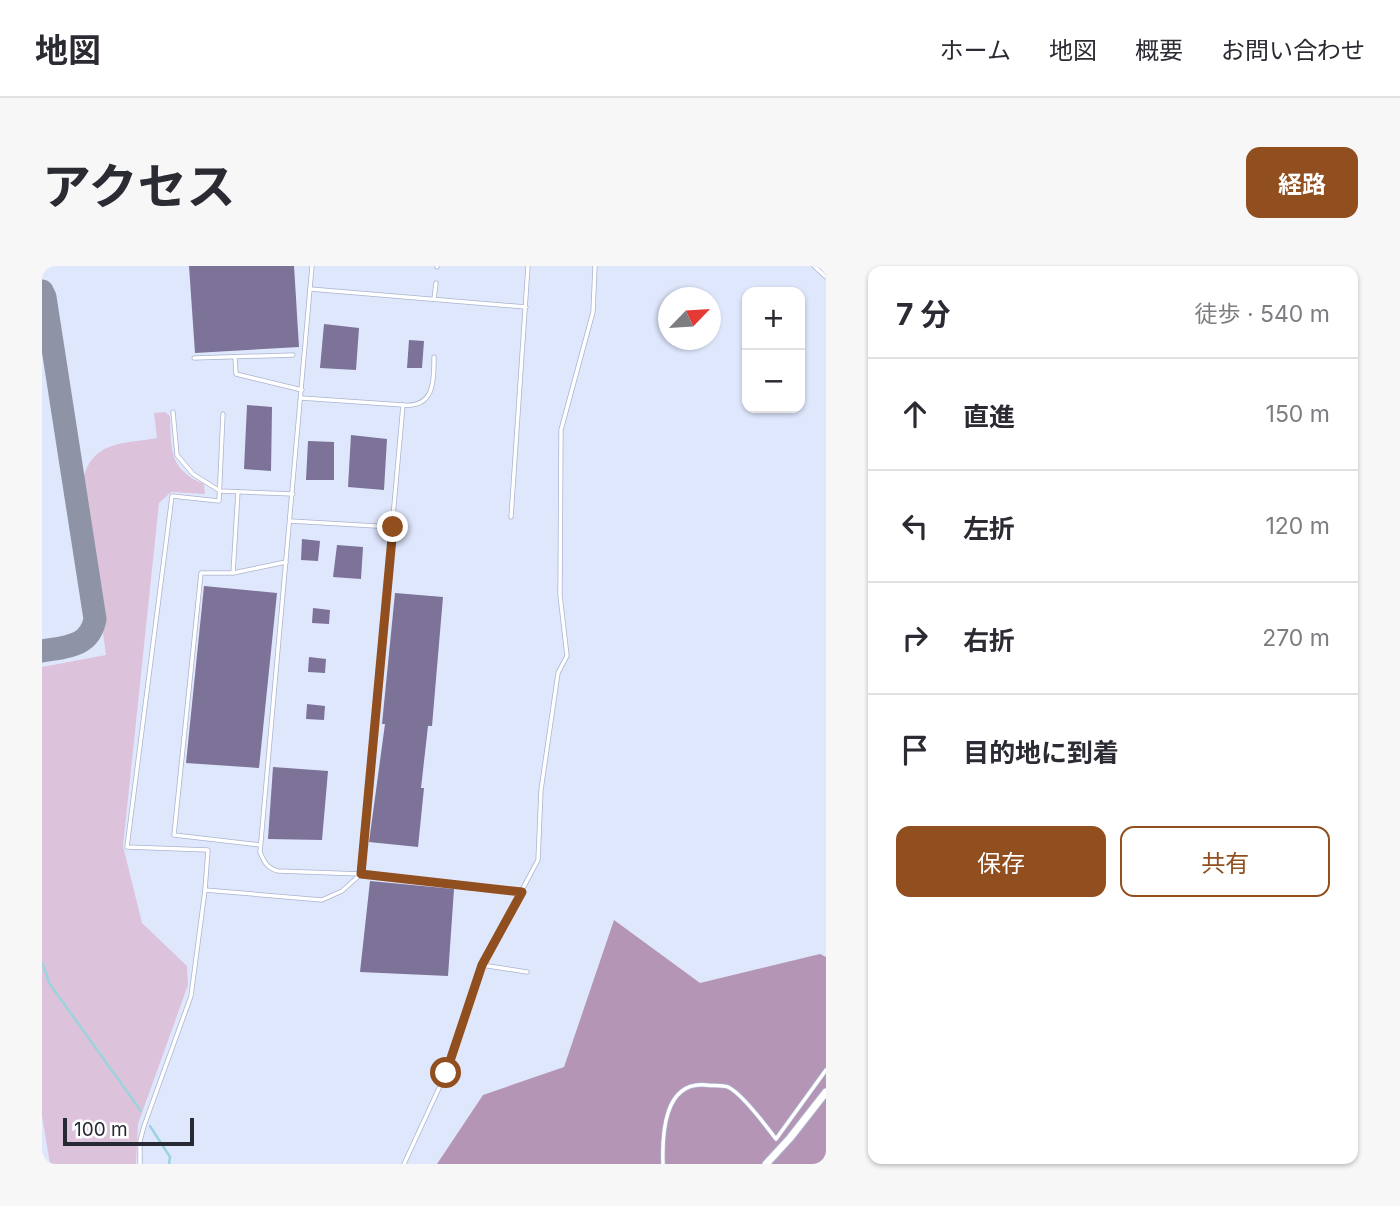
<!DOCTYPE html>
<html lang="ja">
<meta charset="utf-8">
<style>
:root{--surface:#fff;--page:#f7f7f7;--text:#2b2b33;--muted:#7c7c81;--line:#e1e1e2;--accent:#914e1e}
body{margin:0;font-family:Inter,"Noto Sans JP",sans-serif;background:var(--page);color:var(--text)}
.controls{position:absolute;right:21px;top:21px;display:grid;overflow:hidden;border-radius:14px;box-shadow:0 2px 5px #0004}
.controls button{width:63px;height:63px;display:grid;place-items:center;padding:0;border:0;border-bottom:2px solid var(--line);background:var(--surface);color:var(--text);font:35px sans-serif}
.compass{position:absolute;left:616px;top:21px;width:63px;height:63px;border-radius:50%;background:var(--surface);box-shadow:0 2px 5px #0004;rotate:65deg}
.scale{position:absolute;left:21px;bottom:18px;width:131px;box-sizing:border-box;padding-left:7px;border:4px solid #272a34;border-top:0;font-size:19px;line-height:24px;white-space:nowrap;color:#272a34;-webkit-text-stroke:5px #fff;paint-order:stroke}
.stop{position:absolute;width:21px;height:21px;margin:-16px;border:5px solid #914e1e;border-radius:50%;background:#fff}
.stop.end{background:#914e1e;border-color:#fff;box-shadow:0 2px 7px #0008}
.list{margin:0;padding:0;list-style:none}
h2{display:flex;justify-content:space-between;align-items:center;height:91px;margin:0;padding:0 28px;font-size:30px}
h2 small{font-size:23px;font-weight:400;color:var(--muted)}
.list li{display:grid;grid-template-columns:46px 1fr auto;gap:21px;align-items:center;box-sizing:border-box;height:112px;padding:0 28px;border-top:2px solid var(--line)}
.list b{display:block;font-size:26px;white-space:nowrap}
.list em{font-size:23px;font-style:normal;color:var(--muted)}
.actions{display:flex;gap:14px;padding:21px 28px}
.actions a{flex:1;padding:16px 0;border:2px solid var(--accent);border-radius:14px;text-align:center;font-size:24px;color:var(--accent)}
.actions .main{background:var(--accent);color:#fff}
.icon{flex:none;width:38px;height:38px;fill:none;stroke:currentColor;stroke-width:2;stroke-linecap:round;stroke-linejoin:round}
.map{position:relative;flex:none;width:784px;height:898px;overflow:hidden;border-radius:14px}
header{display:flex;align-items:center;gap:42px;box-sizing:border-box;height:98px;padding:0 35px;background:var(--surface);border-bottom:2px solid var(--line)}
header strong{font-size:33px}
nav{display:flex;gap:38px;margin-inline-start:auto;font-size:24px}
.intro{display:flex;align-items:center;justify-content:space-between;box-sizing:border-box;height:168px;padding:0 42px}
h1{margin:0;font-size:49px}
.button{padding:18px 32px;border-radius:14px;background:var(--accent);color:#fff;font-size:24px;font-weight:700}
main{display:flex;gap:42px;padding:0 42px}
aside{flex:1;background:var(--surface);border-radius:14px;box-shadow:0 2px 5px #0004}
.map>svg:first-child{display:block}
.green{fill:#dcc3db}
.forest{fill:#b595b5}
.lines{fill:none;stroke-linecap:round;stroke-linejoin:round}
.stream{stroke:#9cd3de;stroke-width:2.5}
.taxiway{stroke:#8e94a5;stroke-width:23}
.building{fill:#7d7298}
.lane-casing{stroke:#abb4ce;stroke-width:5}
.street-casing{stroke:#abb4ce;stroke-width:9}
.lane{stroke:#fff;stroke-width:3.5}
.street{stroke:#fff;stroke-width:7}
.route{stroke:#914e1e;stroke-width:9}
</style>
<header>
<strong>地図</strong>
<nav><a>ホーム</a><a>地図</a><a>概要</a><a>お問い合わせ</a></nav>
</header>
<div class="intro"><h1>アクセス</h1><a class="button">経路</a></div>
<main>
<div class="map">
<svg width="784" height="898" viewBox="0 0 784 898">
<rect width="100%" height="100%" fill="#dfe7fd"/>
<path class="green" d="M 123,146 L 128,150 C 129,183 127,204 162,218 L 163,228 L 129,226 L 117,237 L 81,580 L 100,657 L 145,700 L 146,719 L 96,858 L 94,898 L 8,898 L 0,850 L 0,401 L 64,389 L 41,213 C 51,174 82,178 115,172 L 112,147 Z"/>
<path class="forest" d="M 572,654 L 658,717 L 778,688 L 784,691 L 784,898 L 395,898 L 441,829 L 522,801 Z"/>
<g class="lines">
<g class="stream">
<path d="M 1,698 L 7,717 L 99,845"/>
<path d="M 108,860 L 128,891 L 127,898"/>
</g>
<path class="taxiway" d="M 0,25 L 3,31 L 53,353 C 48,381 24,381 0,385"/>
</g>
<g class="building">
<path d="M 147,0 L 252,0 L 257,81 L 153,87 Z"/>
<path d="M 282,58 L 317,62 L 314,104 L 278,102 Z"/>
<path d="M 367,74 L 382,75 L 380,102 L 365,102 Z"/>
<path d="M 205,139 L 230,141 L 229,205 L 202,203 Z"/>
<path d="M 309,169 L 345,173 L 342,224 L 306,221 Z"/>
<path d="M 266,175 L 292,176 L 292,214 L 264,214 Z"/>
<path d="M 260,273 L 278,275 L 276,295 L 259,294 Z"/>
<path d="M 295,279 L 321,281 L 319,313 L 291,311 Z"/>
<path d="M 162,320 L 235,327 L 217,502 L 144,497 Z"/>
<path d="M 353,327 L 401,331 L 390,460 L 386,460 L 379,522 L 382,522 L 376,581 L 327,576 L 343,458 L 340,458 Z"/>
<path d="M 271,342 L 288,344 L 287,358 L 270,357 Z"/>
<path d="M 267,391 L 284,393 L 283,407 L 266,406 Z"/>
<path d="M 265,438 L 283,440 L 282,454 L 264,453 Z"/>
<path d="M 231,501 L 286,505 L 280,574 L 226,573 Z"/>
<path d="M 328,615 L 412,623 L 406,710 L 318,706 Z"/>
</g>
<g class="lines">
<g class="lane-casing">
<g id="lane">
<path d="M 270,0 L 218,586 C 222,596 225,602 236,605 L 319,608 L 480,626"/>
<path d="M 772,0 L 784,11"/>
<path d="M 395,1 L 395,0"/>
<path d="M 268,23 L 484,41"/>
<path d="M 392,33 L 394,17"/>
<path d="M 193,91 L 194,108 L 260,124"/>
<path d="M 152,92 L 251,89"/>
<path d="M 361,139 C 393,142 392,114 392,91"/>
<path d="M 131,146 L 135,189 L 151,208 L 178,225 L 251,228"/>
<path d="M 181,148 L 177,235 L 130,230 L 85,581 L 166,584 L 163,624 L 280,634 L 300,625 L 319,608 L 361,139 L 259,132"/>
<path d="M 196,226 L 191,307 L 159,307 L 132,569 L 218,579"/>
<path d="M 469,251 L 486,0"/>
<path d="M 248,255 L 351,261"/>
<path d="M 191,307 L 244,296"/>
<path d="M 440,699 L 485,706"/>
<path d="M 98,898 L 98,875 L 102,860 L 149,730 L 163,624"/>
<path d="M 362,898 L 404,807 L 440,699 L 496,594 L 499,524 L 516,407 L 525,390 L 518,329 L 519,164 L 551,46 L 553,0"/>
<path d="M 621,898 C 620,868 622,815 664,819 C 670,820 680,819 686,821 C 699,827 725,861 734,873 L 784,804"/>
</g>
</g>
<g class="street-casing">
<path id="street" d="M 724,898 L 748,872 L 784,826"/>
</g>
<use href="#lane" class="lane"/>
<use href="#street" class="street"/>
</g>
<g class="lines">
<path class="route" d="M 351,261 L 319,608 L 480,626 L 440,699 L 404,807"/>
</g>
</svg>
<div class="controls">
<button>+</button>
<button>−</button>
</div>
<svg class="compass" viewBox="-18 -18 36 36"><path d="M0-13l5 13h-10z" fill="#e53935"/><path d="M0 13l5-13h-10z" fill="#7c7c81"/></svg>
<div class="scale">100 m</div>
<div class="stop" style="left:404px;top:807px"></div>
<div class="stop end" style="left:351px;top:261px"></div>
</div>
<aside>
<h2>7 分<small>徒歩 · 540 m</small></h2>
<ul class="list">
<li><svg class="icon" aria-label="ahead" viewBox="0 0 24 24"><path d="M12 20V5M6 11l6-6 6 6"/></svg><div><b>直進</b></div><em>150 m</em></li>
<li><svg class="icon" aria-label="left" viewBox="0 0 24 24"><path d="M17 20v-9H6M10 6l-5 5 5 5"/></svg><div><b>左折</b></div><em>120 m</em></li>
<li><svg class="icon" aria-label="right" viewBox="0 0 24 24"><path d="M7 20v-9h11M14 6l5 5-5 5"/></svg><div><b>右折</b></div><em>270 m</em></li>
<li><svg class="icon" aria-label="arrive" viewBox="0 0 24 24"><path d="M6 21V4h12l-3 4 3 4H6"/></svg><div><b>目的地に到着</b></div></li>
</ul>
<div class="actions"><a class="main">保存</a><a>共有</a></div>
</aside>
</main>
